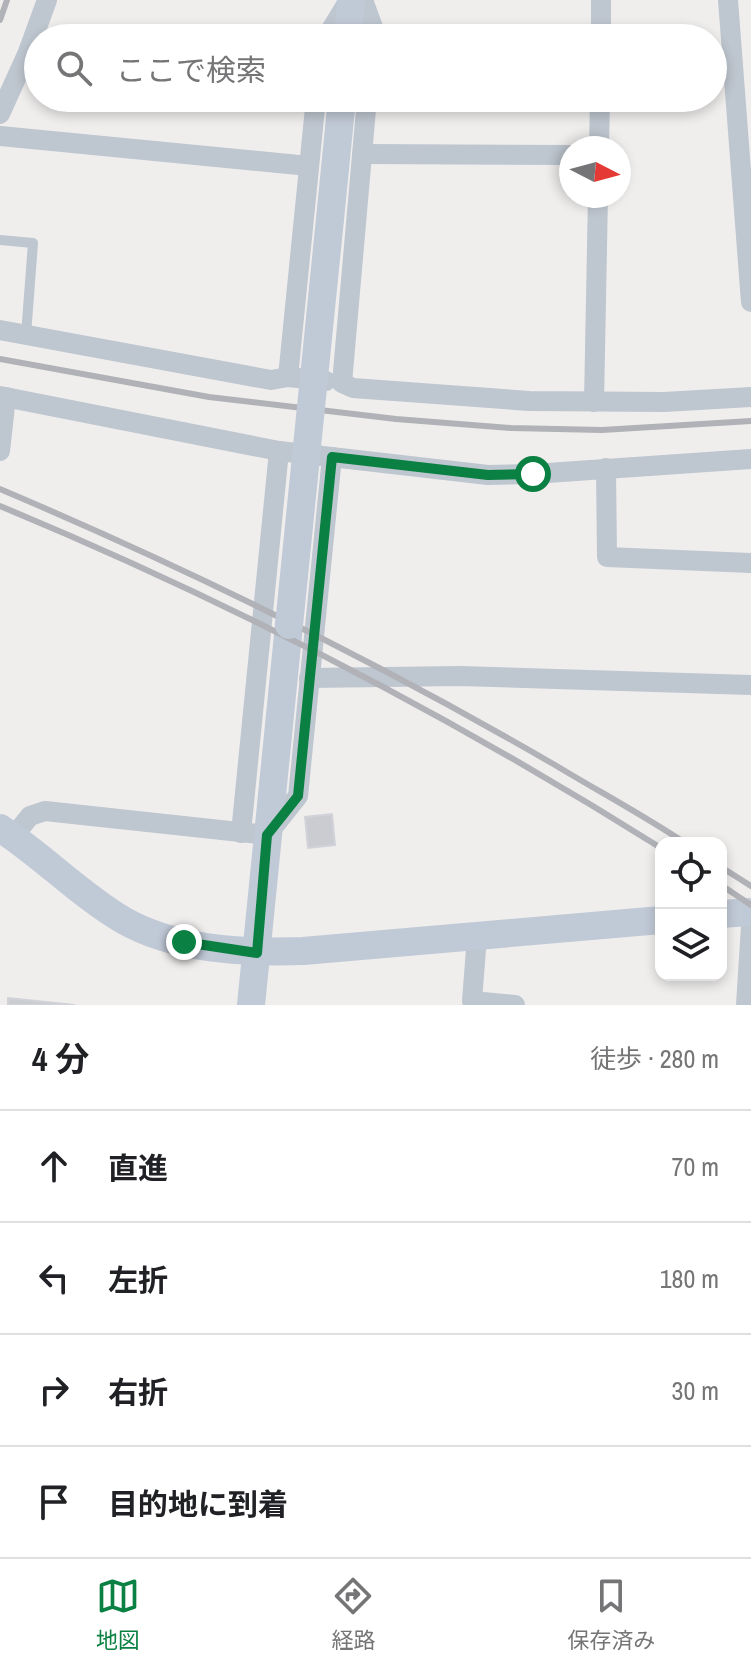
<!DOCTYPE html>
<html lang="ja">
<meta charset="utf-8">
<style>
:root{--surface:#fff;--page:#f6f6f6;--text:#202124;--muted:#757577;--line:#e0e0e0;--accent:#0b8043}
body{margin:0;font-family:"Archivo Narrow","Noto Sans JP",sans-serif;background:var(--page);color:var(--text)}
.controls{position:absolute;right:24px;bottom:24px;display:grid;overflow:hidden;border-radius:16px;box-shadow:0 4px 12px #0003}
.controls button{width:72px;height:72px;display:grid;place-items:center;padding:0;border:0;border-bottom:2px solid var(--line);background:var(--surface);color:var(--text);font:40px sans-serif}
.compass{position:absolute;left:559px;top:136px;width:72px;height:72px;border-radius:50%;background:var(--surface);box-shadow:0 4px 12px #0003;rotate:96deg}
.stop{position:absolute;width:24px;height:24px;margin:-18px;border:6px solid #0b8043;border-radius:50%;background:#fff}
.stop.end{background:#0b8043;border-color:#fff;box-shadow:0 2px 8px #0008}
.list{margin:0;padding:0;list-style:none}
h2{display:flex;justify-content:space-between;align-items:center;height:104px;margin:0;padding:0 32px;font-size:34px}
h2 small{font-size:26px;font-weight:400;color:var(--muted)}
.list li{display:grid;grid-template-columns:52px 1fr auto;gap:24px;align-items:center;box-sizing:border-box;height:112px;padding:0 32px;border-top:2px solid var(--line)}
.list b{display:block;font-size:30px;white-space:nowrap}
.list em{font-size:26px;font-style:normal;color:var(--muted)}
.icon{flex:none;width:44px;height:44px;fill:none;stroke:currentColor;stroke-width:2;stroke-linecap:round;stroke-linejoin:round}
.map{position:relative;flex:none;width:751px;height:1005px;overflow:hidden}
.search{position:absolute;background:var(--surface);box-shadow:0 4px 12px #0003;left:24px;right:24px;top:24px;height:88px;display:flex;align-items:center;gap:20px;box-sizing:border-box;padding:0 28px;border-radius:44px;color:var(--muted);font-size:30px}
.sheet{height:552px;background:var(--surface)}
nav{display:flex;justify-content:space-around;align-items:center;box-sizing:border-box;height:112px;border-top:2px solid var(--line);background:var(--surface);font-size:22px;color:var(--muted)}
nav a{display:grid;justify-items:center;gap:4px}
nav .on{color:var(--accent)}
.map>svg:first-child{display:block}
.building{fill:#caccd2;stroke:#d1d3d9;stroke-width:2}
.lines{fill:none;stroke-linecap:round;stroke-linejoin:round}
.lane{stroke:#bec6cf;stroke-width:10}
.street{stroke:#bec6cf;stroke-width:20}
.secondary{stroke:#c0c9d6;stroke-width:28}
.rail{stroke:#b0b2b7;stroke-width:6}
.secondary-bridge{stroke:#c0c9d6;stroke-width:28}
.route{stroke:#0b8043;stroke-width:10}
</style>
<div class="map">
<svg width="751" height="1005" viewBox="0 0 751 1005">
<rect width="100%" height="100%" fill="#f0eded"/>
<g class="building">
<path d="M 332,814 L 335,845 L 308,848 L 305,817 Z"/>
<path d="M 8,998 L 75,1005 L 8,1005 Z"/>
</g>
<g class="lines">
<path class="lane" d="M 0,240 L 33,243 L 26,335"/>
<g class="street">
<path d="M 363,0 L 374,30 L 373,38"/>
<path d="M 728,0 L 751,302"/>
<path d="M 326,38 L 349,0"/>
<path d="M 601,38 L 601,0"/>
<path d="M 367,98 L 342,383 L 353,388 L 529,401 L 664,402 L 751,397"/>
<path d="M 0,114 L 28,52 L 47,0"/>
<path d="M 0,136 L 309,166"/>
<path d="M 599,148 L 600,98"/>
<path d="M 362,154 L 571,155"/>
<path d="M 0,330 L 271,380 L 288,377 L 326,381"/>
<path d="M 288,377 L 316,98"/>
<path d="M 0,396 L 279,451 L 488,475 L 533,474 L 751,459"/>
<path d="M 594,402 L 598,196"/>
<path d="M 0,451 L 6,397"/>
<path d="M 606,468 L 607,557 L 751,563"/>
<path d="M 309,678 L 459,676 L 751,685"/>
<path d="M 241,833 L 279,451"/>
<path d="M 13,837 L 30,816 L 45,811 L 267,835 L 298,796 L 332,457"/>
<path d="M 477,936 L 472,1001 L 515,1005"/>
<path d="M 746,1005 L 751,926"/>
</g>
<g class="secondary">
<path d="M 348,38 L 351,0"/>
<path d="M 330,219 L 342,98"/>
<path d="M 0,828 C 43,856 79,894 123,920 C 175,950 244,953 303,951 L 661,920"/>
<path d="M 721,914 L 751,912"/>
<path d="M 251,1005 L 289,625"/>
</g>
<g class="rail">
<path d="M 0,20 L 7,0"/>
<path d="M 0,359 L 209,397 L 396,419 L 511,428 L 602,430 L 751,421"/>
<path d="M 0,489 C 191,570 376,661 555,765 C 598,791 643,815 685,843"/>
<path d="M 0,506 C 229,601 451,716 661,848"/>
<path d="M 721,867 L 751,886"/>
<path d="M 721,885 L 751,905"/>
</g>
<path class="secondary-bridge" d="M 289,625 L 330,219"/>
</g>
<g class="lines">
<path class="route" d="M 184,942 L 257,953 L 267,835 L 298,796 L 332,457 L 488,475 L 533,474"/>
</g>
</svg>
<div class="controls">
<button><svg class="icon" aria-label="locate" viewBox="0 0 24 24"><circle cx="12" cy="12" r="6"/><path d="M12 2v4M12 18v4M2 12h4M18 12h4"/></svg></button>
<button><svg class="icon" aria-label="layers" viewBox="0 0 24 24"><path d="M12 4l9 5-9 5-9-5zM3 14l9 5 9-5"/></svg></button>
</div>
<svg class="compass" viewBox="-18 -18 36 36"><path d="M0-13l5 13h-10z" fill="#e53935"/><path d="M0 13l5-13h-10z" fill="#757577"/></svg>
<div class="stop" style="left:533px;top:474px"></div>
<div class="stop end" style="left:184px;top:942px"></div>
<div class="search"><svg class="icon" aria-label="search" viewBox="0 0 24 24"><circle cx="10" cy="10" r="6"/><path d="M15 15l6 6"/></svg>ここで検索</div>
</div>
<section class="sheet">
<h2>4 分<small>徒歩 · 280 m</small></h2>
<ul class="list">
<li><svg class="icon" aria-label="ahead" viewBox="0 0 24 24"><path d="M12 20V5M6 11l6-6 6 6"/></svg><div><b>直進</b></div><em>70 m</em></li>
<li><svg class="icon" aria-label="left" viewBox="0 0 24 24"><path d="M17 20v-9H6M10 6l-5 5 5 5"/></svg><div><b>左折</b></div><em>180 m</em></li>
<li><svg class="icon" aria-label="right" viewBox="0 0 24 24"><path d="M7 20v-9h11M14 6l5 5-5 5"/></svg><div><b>右折</b></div><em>30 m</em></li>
<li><svg class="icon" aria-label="arrive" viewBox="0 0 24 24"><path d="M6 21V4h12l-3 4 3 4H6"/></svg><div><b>目的地に到着</b></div></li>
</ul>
</section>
<nav>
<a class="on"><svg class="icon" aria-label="map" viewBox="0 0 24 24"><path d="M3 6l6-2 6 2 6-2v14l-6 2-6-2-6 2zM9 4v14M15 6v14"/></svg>地図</a>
<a><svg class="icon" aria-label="directions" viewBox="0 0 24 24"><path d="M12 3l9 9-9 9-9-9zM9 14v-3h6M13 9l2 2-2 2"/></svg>経路</a>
<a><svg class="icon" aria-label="saved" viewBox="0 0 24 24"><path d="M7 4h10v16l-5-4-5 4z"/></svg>保存済み</a>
</nav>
